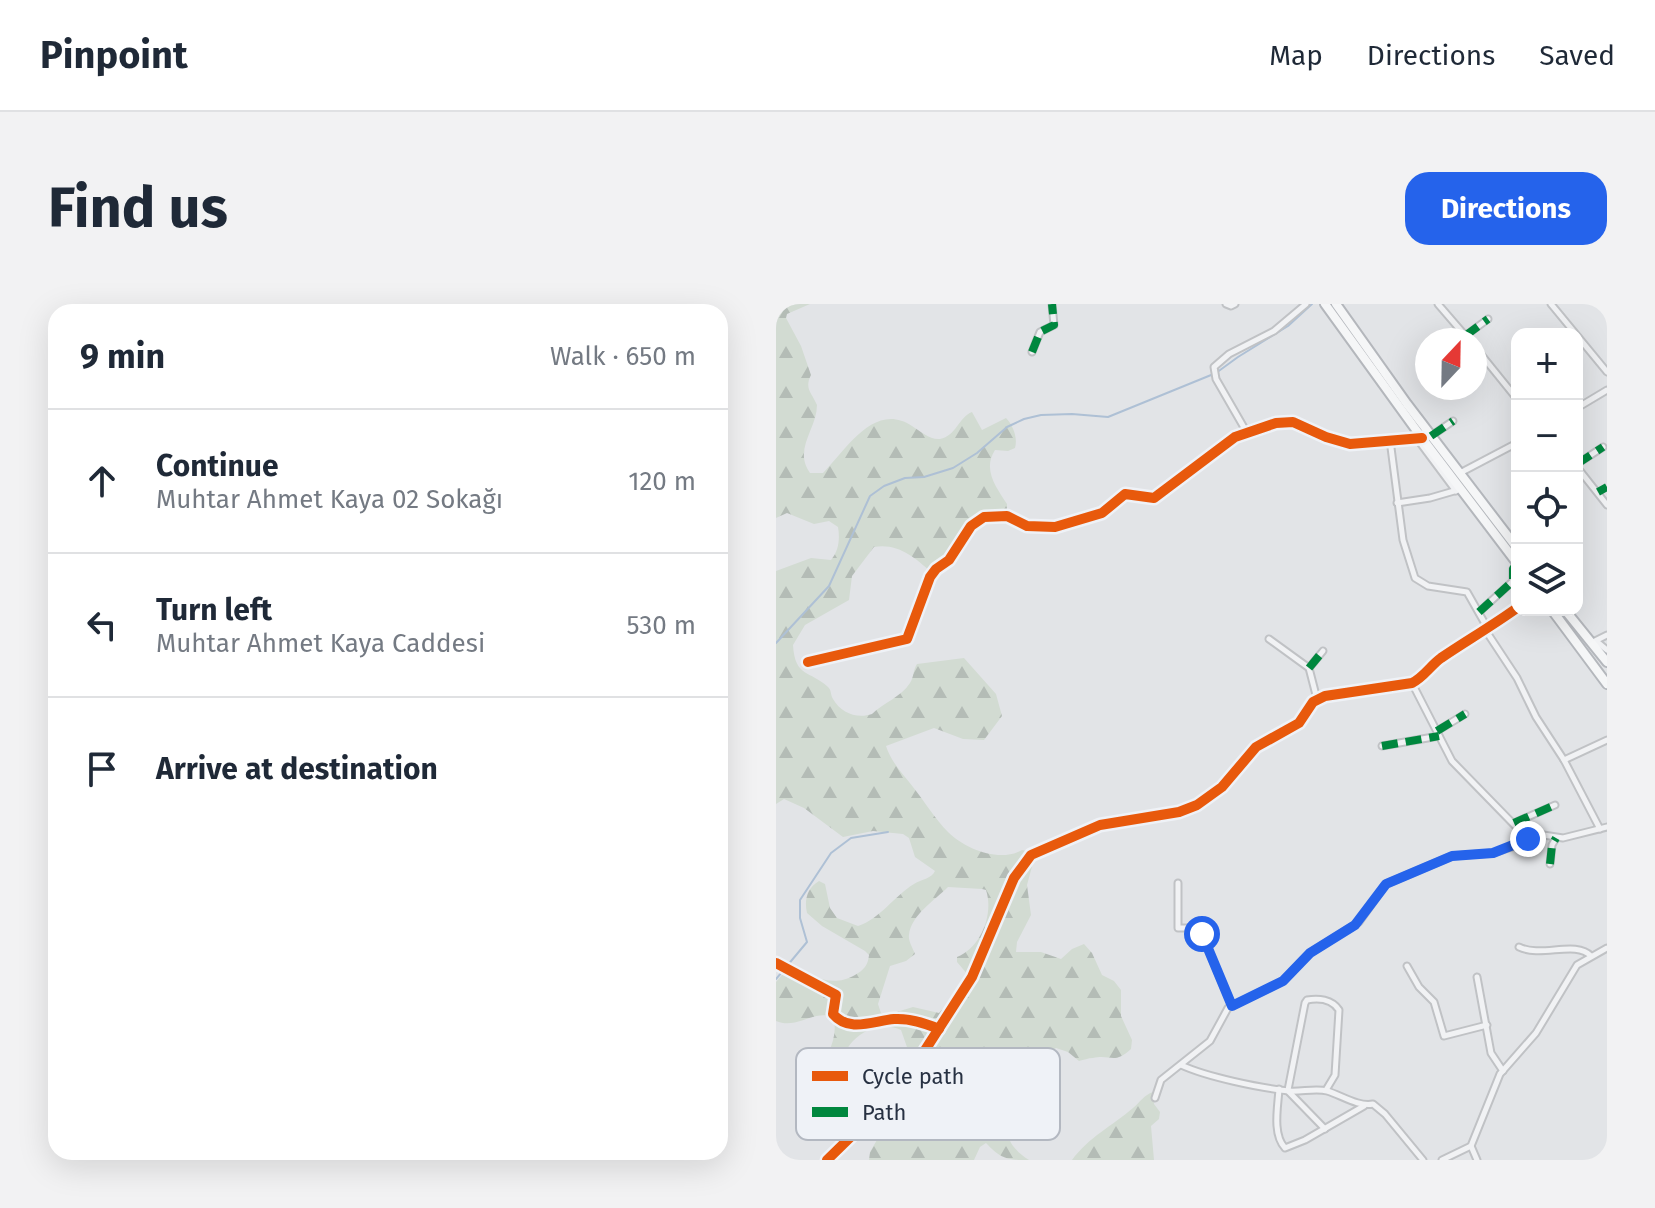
<!DOCTYPE html>
<meta charset="utf-8">
<style>
:root{--surface:#fff;--page:#f2f2f3;--text:#1f2937;--muted:#747a83;--line:#e0e1e3;--accent:#2563eb}
body{margin:0;font-family:"Fira Sans",sans-serif;background:var(--page);color:var(--text)}
.controls{position:absolute;right:24px;top:24px;display:grid;overflow:hidden;border-radius:16px;box-shadow:0 8px 32px #0002}
.controls button{width:72px;height:72px;display:grid;place-items:center;padding:0;border:0;border-bottom:2px solid var(--line);background:var(--surface);color:var(--text);font:40px sans-serif}
.compass{position:absolute;left:639px;top:24px;width:72px;height:72px;border-radius:50%;background:var(--surface);box-shadow:0 8px 32px #0002;rotate:22deg}
.stop{position:absolute;width:24px;height:24px;margin:-18px;border:6px solid #2563eb;border-radius:50%;background:#fff}
.stop.end{background:#2563eb;border-color:#fff;box-shadow:0 2px 8px #0008}
.list{margin:0;padding:0;list-style:none}
h2{display:flex;justify-content:space-between;align-items:center;height:104px;margin:0;padding:0 32px;font-size:34px}
h2 small{font-size:26px;font-weight:400;color:var(--muted)}
.list li{display:grid;grid-template-columns:52px 1fr auto;gap:24px;align-items:center;box-sizing:border-box;height:144px;padding:0 32px;border-top:2px solid var(--line)}
.list b{display:block;font-size:30px;white-space:nowrap}
.list p{margin:0;font-size:26px;white-space:nowrap;color:var(--muted)}
.list em{font-size:26px;font-style:normal;color:var(--muted)}
.icon{flex:none;width:44px;height:44px;fill:none;stroke:currentColor;stroke-width:2;stroke-linecap:round;stroke-linejoin:round}
.map{position:relative;flex:none;width:831px;height:856px;overflow:hidden;border-radius:24px}
header{display:flex;align-items:center;gap:48px;box-sizing:border-box;height:112px;padding:0 40px;background:var(--surface);border-bottom:2px solid var(--line)}
header strong{font-size:38px}
nav{display:flex;gap:44px;margin-inline-start:auto;font-size:28px}
.intro{display:flex;align-items:center;justify-content:space-between;box-sizing:border-box;height:192px;padding:0 48px}
h1{margin:0;font-size:56px}
.button{padding:20px 36px;border-radius:24px;background:var(--accent);color:#fff;font-size:28px;font-weight:700}
main{display:flex;gap:48px;padding:0 48px}
aside{flex:1;background:var(--surface);border-radius:24px;box-shadow:0 8px 32px #0002}
.map>svg:first-child{display:block}
.forest{fill:url(#forest-firs);fill-rule:evenodd}
.lines{fill:none;stroke-linecap:round;stroke-linejoin:round}
.stream{stroke:#aec0d5;stroke-width:2}
.minor-casing{stroke:#c0c2c5;stroke-width:9}
.highway-casing{stroke:#b4b7bc;stroke-width:12}
.minor{stroke:#f1f2f4;stroke-width:5}
.highway{stroke:#f5f6f7;stroke-width:8}
.quiet{stroke:#00873e;stroke-width:8;stroke-dasharray:16 8;stroke-linecap:butt}
.cycleway-casing{stroke:#eff2f7;stroke-width:15}
.cycleway{stroke:#e8590c;stroke-width:10}
.route{stroke:#2563eb;stroke-width:10}
.key{fill:#eff2f7;stroke:#b3b8c1;stroke-width:2}
.key-label{font-size:22px;fill:#273142}
</style>
<header>
<strong>Pinpoint</strong>
<nav><a>Map</a><a>Directions</a><a>Saved</a></nav>
</header>
<div class="intro"><h1>Find us</h1><a class="button">Directions</a></div>
<main>
<aside>
<h2>9 min<small>Walk · 650 m</small></h2>
<ul class="list">
<li><svg class="icon" aria-label="ahead" viewBox="0 0 24 24"><path d="M12 20V5M6 11l6-6 6 6"/></svg><div><b>Continue</b><p>Muhtar Ahmet Kaya 02 Sokağı</p></div><em>120 m</em></li>
<li><svg class="icon" aria-label="left" viewBox="0 0 24 24"><path d="M17 20v-9H6M10 6l-5 5 5 5"/></svg><div><b>Turn left</b><p>Muhtar Ahmet Kaya Caddesi</p></div><em>530 m</em></li>
<li><svg class="icon" aria-label="arrive" viewBox="0 0 24 24"><path d="M6 21V4h12l-3 4 3 4H6"/></svg><div><b>Arrive at destination</b></div></li>
</ul>
</aside>
<div class="map">
<svg width="831" height="856" viewBox="0 0 831 856">
<defs>
<pattern id="forest-firs" width="22" height="20" patternUnits="userSpaceOnUse" patternTransform="scale(2)"><rect width="22" height="20" fill="#d2dbd2"/><path d="M5 1l3.5 6h-7zM16 11l3.5 6h-7z" fill="#b4bcb6"/></pattern>
</defs>
<rect width="100%" height="100%" fill="#e2e4e7"/>
<g class="forest">
<path d="M 0,0 L 34,0 L 11,10 L 10,14 L 25,42 L 35,71 C 28,85 36,89 41,101 C 41,125 17,145 34,169 L 47,169 C 70,146 98,97 136,122 C 144,127 154,136 164,135 C 180,132 183,113 196,108 L 206,126 L 230,114 C 237,121 242,134 239,144 L 232,147 L 219,146 C 206,166 221,184 231,200 L 231,206 C 220,214 203,213 188,223 C 185,249 178,256 155,268 C 138,253 122,239 98,243 L 76,272 L 73,296 L 29,321 L 17,341 C 19,374 34,366 52,383 C 56,387 54,390 57,395 C 65,409 81,415 96,410 C 107,399 125,393 134,379 C 138,373 137,366 141,360 L 188,354 L 220,390 L 226,412 L 208,436 L 187,435 L 158,424 L 110,442 C 115,458 127,470 137,483 C 149,498 159,515 172,528 C 189,545 224,559 246,546 L 256,548 L 258,555 L 251,581 L 255,611 L 241,638 L 240,648 L 265,648 L 285,655 L 296,645 L 308,640 L 316,649 L 326,671 L 338,677 L 345,686 L 345,712 L 356,736 L 355,745 C 338,761 335,750 317,754 C 312,754 308,756 303,757 L 292,748 L 280,744 L 241,767 C 240,775 240,785 238,793 C 228,820 225,838 253,856 C 231,856 225,855 210,839 L 204,843 L 198,856 L 93,856 L 94,848 L 109,822 L 111,784 L 131,753 L 132,746 L 125,726 C 110,718 89,724 77,737 C 62,754 69,765 43,774 C 48,753 64,735 57,713 C 38,705 21,726 0,717 L 0,678 C 2,676 7,669 9,668 C 29,659 47,689 79,671 C 88,666 92,661 93,651 L 89,647 L 46,622 L 31,609 C 28,596 31,584 43,577 L 49,580 L 54,604 L 61,614 L 82,622 C 104,615 118,592 138,580 C 146,575 155,575 159,567 L 139,553 L 133,534 L 127,530 L 97,527 L 67,533 L 28,504 L 8,495 L 0,500 L 0,267 L 35,254 L 55,256 C 63,247 64,234 62,223 L 53,217 L 38,220 L 11,209 L 0,214 ZM 172,583 L 206,585 L 210,586 C 218,610 205,644 181,653 L 181,658 L 192,671 L 183,687 L 163,709 L 137,703 L 114,710 L 105,709 L 102,700 L 114,662 L 130,657 L 139,650 C 137,644 132,637 133,631 C 135,611 159,596 172,583 Z"/>
<path d="M 377,788 L 378,800 L 384,808 L 383,815 L 375,822 L 378,856 L 296,856 C 313,833 336,822 357,804 C 364,798 368,791 377,788 Z"/>
</g>
<g class="lines">
<g class="stream">
<path d="M 0,339 L 53,282 L 94,192 L 108,182 L 129,174 L 148,173 L 177,164 L 201,149 L 231,123 L 248,115 L 265,111 L 296,110 L 332,113 L 440,69 L 462,53 L 512,22 L 536,0"/>
<path d="M 0,675 L 31,638 L 24,614 L 24,596 L 55,549 L 75,534 L 112,528"/>
</g>
<g class="minor-casing">
<g id="minor">
<path d="M 450,0 L 455,2 L 459,0"/>
<path d="M 662,0 L 693,36"/>
<path d="M 775,0 L 831,68"/>
<path d="M 0,3 L 4,0"/>
<path d="M 689,32 L 712,15"/>
<path d="M 699,43 L 741,95"/>
<path d="M 256,48 L 264,28 L 278,21 L 276,0"/>
<path d="M 801,104 L 831,86"/>
<path d="M 470,127 L 440,75 L 438,63 L 453,50 L 498,27 L 530,0"/>
<path d="M 655,132 L 677,117"/>
<path d="M 614,136 L 627,236 L 639,274 L 652,282 L 691,288 L 712,325"/>
<path d="M 642,136 L 680,187"/>
<path d="M 801,160 L 827,143"/>
<path d="M 801,163 L 831,201"/>
<path d="M 684,169 L 741,139"/>
<path d="M 621,199 L 654,194 L 685,185"/>
<path d="M 703,308 L 737,277 L 737,265 L 741,259"/>
<path d="M 710,327 L 741,374 L 760,413 L 788,456 L 824,525"/>
<path d="M 493,335 L 533,364 L 541,395"/>
<path d="M 820,337 L 831,346"/>
<path d="M 815,339 L 831,331"/>
<path d="M 32,358 L 131,335 L 154,273 L 160,265 L 173,256 L 195,222 L 208,213 L 231,212 L 251,222 L 279,223 L 326,209 L 349,190 L 378,194 L 459,133 L 500,119 L 517,118 L 550,133 L 574,140 L 645,135"/>
<path d="M 533,364 L 547,347"/>
<path d="M 636,379 L 676,457 L 752,535"/>
<path d="M 661,427 L 689,410"/>
<path d="M 606,442 L 663,432"/>
<path d="M 788,456 L 831,436"/>
<path d="M 738,519 L 779,501"/>
<path d="M 774,560 L 776,541 L 780,534"/>
<path d="M 402,579 L 402,624 L 423,624 L 456,702"/>
<path d="M 743,643 C 765,654 800,636 815,652"/>
<path d="M 631,662 L 643,683 L 658,698 L 668,732 L 711,721"/>
<path d="M 701,673 L 715,749 L 727,767"/>
<path d="M 405,761 C 431,773 484,784 513,787 C 525,788 540,784 551,787 C 565,791 582,803 597,800 L 609,810 L 647,856"/>
<path d="M 503,785 C 502,802 496,830 509,844 L 529,836 L 588,802"/>
<path d="M 512,786 L 529,699 L 531,696 C 542,694 556,695 563,706 L 559,771 L 550,786"/>
<path d="M 512,787 L 549,825"/>
<path d="M 379,794 L 385,776 L 434,737 L 452,704 L 507,677 L 534,649 L 583,618 L 610,580 L 676,552 L 717,549 L 739,542 L 761,530 L 787,534 L 831,523"/>
<path d="M 695,842 L 701,856"/>
<path d="M 51,856 L 95,813 L 144,754 L 196,673 L 238,574 L 255,551 L 324,521 L 403,508 L 421,501 L 446,483 L 480,443 L 523,419 L 537,398 L 549,392 L 636,379 C 648,373 654,362 665,354 C 690,337 716,322 741,304"/>
<path d="M 666,856 L 695,842 L 724,770 L 760,729 L 801,661 L 831,644"/>
</g>
</g>
<g class="highway-casing">
<g id="highway">
<path d="M 549,0 L 646,134 L 741,259"/>
<path d="M 560,0 L 631,100 L 741,244"/>
<path d="M 776,306 L 831,380"/>
<path d="M 789,306 L 831,358"/>
</g>
</g>
<use href="#minor" class="minor"/>
<use href="#highway" class="highway"/>
<g class="quiet">
<path d="M 689,32 L 712,15"/>
<path d="M 256,48 L 264,28 L 278,21 L 276,0"/>
<path d="M 699,51 L 703,48"/>
<path d="M 655,132 L 677,117"/>
<path d="M 801,160 L 827,143"/>
<path d="M 822,188 L 831,183"/>
<path d="M 703,308 L 737,277 L 737,265 L 741,259"/>
<path d="M 533,364 L 547,347"/>
<path d="M 661,427 L 689,410"/>
<path d="M 606,442 L 663,432"/>
<path d="M 738,519 L 779,501"/>
<path d="M 774,560 L 776,541 L 780,534"/>
</g>
<g class="cycleway-casing">
<g id="cycleway">
<path d="M 32,358 L 131,335 L 154,273 L 160,265 L 173,256 L 195,222 L 208,213 L 231,212 L 251,222 L 279,223 L 326,209 L 349,190 L 378,194 L 459,133 L 500,119 L 517,118 L 550,133 L 574,140 L 646,134"/>
<path d="M 0,659 L 60,691 L 57,710 C 73,729 97,717 118,715 C 134,714 149,719 163,725"/>
<path d="M 51,856 L 95,813 L 144,754 L 196,673 L 238,574 L 255,551 L 324,521 L 403,508 L 421,501 L 446,483 L 480,443 L 523,419 L 537,398 L 549,392 L 636,379 C 648,373 654,362 665,354 C 690,337 716,322 741,304"/>
</g>
</g>
<use href="#cycleway" class="cycleway"/>
</g>
<g class="lines">
<path class="route" d="M 426,630 L 456,702 L 507,677 L 534,649 L 579,621 L 610,580 L 676,552 L 717,549 L 752,535"/>
</g>
<rect x="20" y="744" width="264" height="92" rx="12" class="key"/>
<rect x="36" y="767" width="36" height="10" fill="#e8590c"/>
<rect x="36" y="803" width="36" height="10" fill="#00873e"/>
<g class="key-label">
<text x="86" y="780">Cycle path</text>
<text x="86" y="816">Path</text>
</g>
</svg>
<div class="controls">
<button>+</button>
<button>−</button>
<button><svg class="icon" aria-label="locate" viewBox="0 0 24 24"><circle cx="12" cy="12" r="6"/><path d="M12 2v4M12 18v4M2 12h4M18 12h4"/></svg></button>
<button><svg class="icon" aria-label="layers" viewBox="0 0 24 24"><path d="M12 4l9 5-9 5-9-5zM3 14l9 5 9-5"/></svg></button>
</div>
<svg class="compass" viewBox="-18 -18 36 36"><path d="M0-13l5 13h-10z" fill="#e53935"/><path d="M0 13l5-13h-10z" fill="#747a83"/></svg>
<div class="stop" style="left:426px;top:630px"></div>
<div class="stop end" style="left:752px;top:535px"></div>
</div>
</main>
